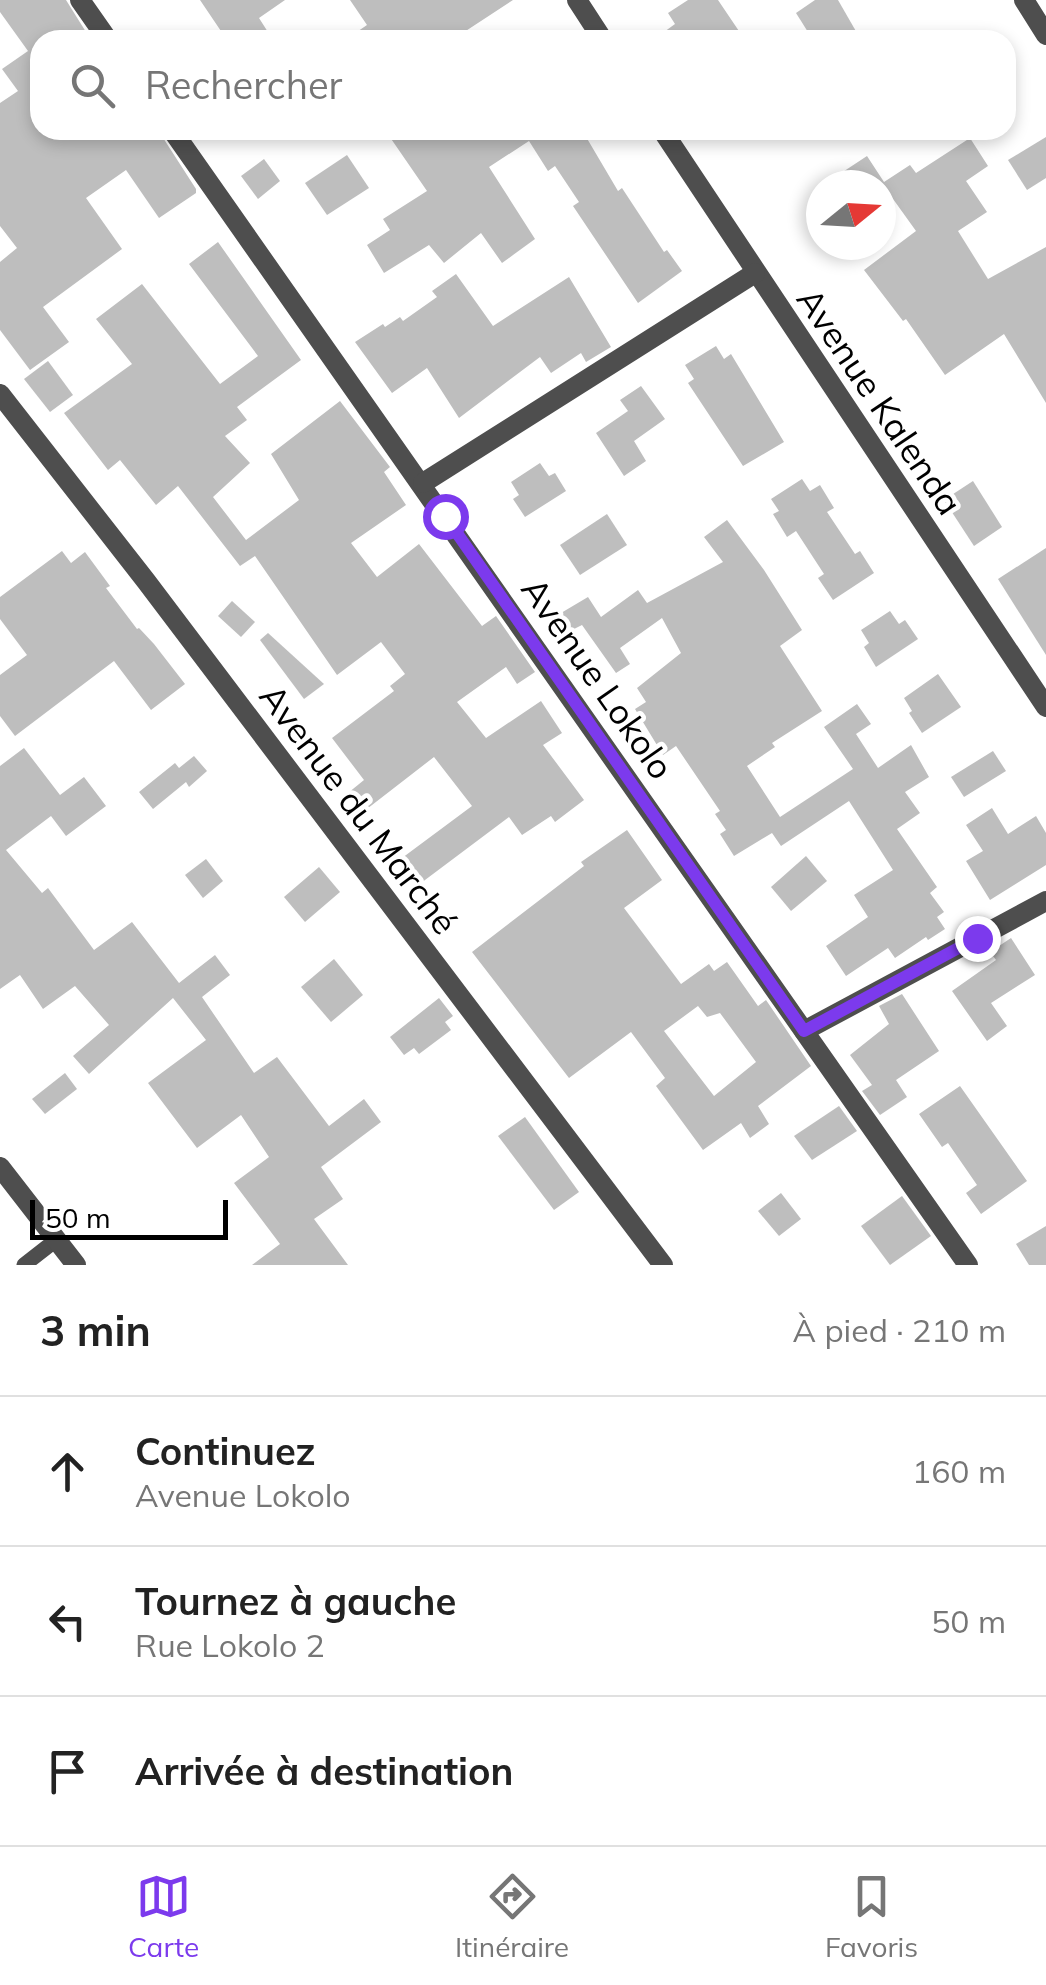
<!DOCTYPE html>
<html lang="fr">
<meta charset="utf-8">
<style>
:root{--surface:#fff;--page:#f2f2f2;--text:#222;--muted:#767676;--line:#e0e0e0;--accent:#7c3aed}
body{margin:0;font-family:Mulish,sans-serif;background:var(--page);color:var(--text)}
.compass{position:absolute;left:806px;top:170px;width:90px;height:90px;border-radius:50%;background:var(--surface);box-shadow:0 5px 15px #0003;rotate:72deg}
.scale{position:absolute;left:30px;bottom:25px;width:198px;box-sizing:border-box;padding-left:10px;border:5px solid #000;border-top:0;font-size:28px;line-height:35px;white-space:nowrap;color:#000;-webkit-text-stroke:8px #fff;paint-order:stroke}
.stop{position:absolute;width:30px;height:30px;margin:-22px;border:8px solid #7c3aed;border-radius:50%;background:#fff}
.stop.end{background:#7c3aed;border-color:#fff;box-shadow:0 2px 10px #0008}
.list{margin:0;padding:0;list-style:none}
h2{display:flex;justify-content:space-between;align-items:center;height:130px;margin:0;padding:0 40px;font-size:42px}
h2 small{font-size:32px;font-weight:400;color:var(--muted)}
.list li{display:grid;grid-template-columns:65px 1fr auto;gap:30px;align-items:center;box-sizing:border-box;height:150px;padding:0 40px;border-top:2px solid var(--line)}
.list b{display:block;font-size:38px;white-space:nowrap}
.list p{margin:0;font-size:32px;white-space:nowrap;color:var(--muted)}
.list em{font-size:32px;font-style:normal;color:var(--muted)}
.icon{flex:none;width:55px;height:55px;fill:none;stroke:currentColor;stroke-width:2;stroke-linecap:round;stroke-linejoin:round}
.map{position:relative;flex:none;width:1046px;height:1265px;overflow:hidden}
.search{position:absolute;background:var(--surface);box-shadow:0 5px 15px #0003;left:30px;right:30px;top:30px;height:110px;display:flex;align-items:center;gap:25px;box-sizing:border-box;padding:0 35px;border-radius:30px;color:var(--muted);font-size:38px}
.sheet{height:580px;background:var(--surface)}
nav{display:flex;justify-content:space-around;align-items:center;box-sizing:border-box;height:140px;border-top:2px solid var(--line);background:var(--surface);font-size:28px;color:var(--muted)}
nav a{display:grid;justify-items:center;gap:5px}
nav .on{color:var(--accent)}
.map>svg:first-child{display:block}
.building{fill:#bebebe;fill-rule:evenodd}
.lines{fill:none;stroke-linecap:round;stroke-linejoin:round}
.service{stroke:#4e4e4e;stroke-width:15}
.minor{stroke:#4e4e4e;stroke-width:20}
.tertiary{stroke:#4e4e4e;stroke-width:20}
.route{stroke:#7c3aed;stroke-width:12}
.labels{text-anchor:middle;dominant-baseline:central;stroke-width:9;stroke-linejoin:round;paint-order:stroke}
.street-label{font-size:35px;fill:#000;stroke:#fff}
</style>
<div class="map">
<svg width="1046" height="1265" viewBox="0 0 1046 1265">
<rect width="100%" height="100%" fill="#fff"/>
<g class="building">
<path d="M 0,0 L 66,0 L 91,40 L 40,40 L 40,130 L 158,130 L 196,189 L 196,193 L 159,218 L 126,170 L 86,198 L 122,249 L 43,307 L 69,342 L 30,370 L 0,330 L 0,262 L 17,248 L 0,226 L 0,103 L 18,91 L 2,69 L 28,51 L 0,12 Z"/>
<path d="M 200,0 L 285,0 L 259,18 L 273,40 L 227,40 Z"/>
<path d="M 350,0 L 513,0 L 452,40 L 345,40 L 367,25 Z"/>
<path d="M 688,0 L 718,0 L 745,40 L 653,40 L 675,24 L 668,13 Z"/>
<path d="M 815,0 L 838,0 L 861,40 L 813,40 L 796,13 Z"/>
<path d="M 385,130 L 582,130 L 618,191 L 622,188 L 664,252 L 667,250 L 682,271 L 638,303 L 573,206 L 579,202 L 555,166 L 548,171 L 529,141 L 489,167 L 535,239 L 502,263 L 481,233 L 444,263 L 429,245 L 384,273 L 367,245 L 390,230 L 383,219 L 427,191 Z"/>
<path d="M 1046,137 L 1046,178 L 1027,190 L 1008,160 Z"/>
<path d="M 970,138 L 988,166 L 966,181 L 987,212 L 958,231 L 988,279 L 1046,247 L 1046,403 L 1004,334 L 945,375 L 906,319 L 903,321 L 864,270 L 916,231 L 883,185 L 823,185 L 867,156 L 884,182 L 910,165 L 916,173 Z"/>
<path d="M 347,155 L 369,188 L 327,215 L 305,183 Z"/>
<path d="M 264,159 L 280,181 L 258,199 L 241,176 Z"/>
<path d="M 218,242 L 301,360 L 237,407 L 247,420 L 225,436 L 250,463 L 213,497 L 246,540 L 299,500 L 271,454 L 340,401 L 390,467 L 384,472 L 406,505 L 351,543 L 377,577 L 419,544 L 482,626 L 496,616 L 535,672 L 517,684 L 506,667 L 457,702 L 486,738 L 541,701 L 562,733 L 543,745 L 584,800 L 555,822 L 551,816 L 522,835 L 509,817 L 421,883 L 402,858 L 472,806 L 434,757 L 363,812 L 348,793 L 364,780 L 332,738 L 394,691 L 390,686 L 405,674 L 381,642 L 337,675 L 255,556 L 240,566 L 178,486 L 156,505 L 120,460 L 108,470 L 64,413 L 132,364 L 96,319 L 142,284 L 220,384 L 258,356 L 189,264 Z"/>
<path d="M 456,274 L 493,326 L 569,277 L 611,347 L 586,362 L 581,353 L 551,373 L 540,357 L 459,418 L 427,368 L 392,393 L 355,342 L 383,324 L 385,327 L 400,317 L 403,321 L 437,297 L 432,291 Z"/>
<path d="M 716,346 L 724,359 L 731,354 L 784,442 L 743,466 L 688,383 L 694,379 L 685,365 Z"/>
<path d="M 48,361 L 73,395 L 50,412 L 24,379 Z"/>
<path d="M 641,386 L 665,419 L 634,441 L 646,461 L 624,476 L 596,433 L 628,411 L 620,400 Z"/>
<path d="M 540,463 L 549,476 L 555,473 L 566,491 L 525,517 L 513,499 L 519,495 L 511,482 Z"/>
<path d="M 802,479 L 810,491 L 820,485 L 834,508 L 827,512 L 855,554 L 860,551 L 874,573 L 833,600 L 818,578 L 824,574 L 796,531 L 787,537 L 773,514 L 779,511 L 771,499 Z"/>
<path d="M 973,481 L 1002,527 L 974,546 L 944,500 Z"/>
<path d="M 607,514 L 627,545 L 580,575 L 560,545 Z"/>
<path d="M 727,520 L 764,570 L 802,630 L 780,646 L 822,711 L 772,743 L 775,747 L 747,766 L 780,817 L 853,769 L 824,727 L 857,704 L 871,724 L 856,734 L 878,768 L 911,745 L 929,777 L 905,792 L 920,813 L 897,829 L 937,887 L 930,893 L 944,912 L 937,917 L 945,929 L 928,940 L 926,937 L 895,958 L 888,948 L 846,976 L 826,946 L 868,917 L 854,895 L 893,870 L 849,801 L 781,846 L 772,833 L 734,856 L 720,834 L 726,830 L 715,814 L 720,811 L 676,746 L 663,755 L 635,709 L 646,702 L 637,688 L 681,653 L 662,618 L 620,648 L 630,664 L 616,673 L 582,625 L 570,631 L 561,613 L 588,597 L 601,617 L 638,590 L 647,603 L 723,562 L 704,537 Z"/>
<path d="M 1046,548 L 1046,655 L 998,579 Z"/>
<path d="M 62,551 L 71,563 L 85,552 L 110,586 L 106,588 L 137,629 L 139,628 L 154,644 L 185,684 L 151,710 L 114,661 L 15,736 L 0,716 L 0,675 L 27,655 L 0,619 L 0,597 Z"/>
<path d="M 232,601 L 255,622 L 241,637 L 218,616 Z"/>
<path d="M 890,611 L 899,624 L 905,620 L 918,639 L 876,667 L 864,647 L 869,643 L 861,630 Z"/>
<path d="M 268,633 L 324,684 L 304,699 L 260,640 Z"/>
<path d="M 938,674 L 961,707 L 922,733 L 909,713 L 912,711 L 904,698 Z"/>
<path d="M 24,748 L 60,795 L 84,777 L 106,806 L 66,836 L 51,816 L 6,850 L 42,893 L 48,888 L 94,950 L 132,922 L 179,983 L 215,955 L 230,975 L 202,997 L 254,1073 L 277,1057 L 329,1126 L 364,1099 L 381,1122 L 321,1167 L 343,1199 L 314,1219 L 348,1265 L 252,1265 L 280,1244 L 234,1183 L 269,1157 L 241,1115 L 197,1148 L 148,1083 L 206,1040 L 173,998 L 89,1074 L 73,1056 L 109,1025 L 75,986 L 43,1009 L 20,975 L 0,989 L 0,766 Z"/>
<path d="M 993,751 L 1006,771 L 964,797 L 951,777 Z"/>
<path d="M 194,756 L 207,771 L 189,787 L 186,782 L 153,809 L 139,792 L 175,763 L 179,768 Z"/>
<path d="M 992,808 L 1008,834 L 1036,816 L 1046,833 L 1046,865 L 990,900 L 966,861 L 983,851 L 966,825 Z"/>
<path d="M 627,830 L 662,880 L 624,908 L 681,984 L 709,964 L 714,971 L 727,962 L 758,1006 L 766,1000 L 811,1066 L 758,1106 L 769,1124 L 750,1138 L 741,1123 L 703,1150 L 656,1086 L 665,1078 L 631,1032 L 569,1078 L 472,952 L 584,866 L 581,862 ZM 698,1006 L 707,1017 L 720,1013 L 756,1062 L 714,1096 L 664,1031 Z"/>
<path d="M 806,856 L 827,881 L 791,911 L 771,887 Z"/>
<path d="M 206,859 L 223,881 L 203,898 L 185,875 Z"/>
<path d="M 319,867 L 340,892 L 305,922 L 284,897 Z"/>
<path d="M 1011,938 L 1035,975 L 991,1003 L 1007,1026 L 987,1041 L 952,991 L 996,960 L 990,952 Z"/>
<path d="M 334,959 L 363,995 L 331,1022 L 301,987 Z"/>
<path d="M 902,994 L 939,1051 L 896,1080 L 907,1097 L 880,1115 L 862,1091 L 872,1085 L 850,1055 L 889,1024 L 879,1006 Z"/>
<path d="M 439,998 L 453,1016 L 445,1022 L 451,1030 L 419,1054 L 414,1048 L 404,1055 L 390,1037 Z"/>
<path d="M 65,1073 L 77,1089 L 45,1114 L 32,1099 Z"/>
<path d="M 960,1086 L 1027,1181 L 981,1214 L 966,1193 L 977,1185 L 948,1143 L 942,1147 L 919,1114 Z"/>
<path d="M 839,1106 L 857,1131 L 812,1160 L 794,1136 Z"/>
<path d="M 525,1117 L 579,1192 L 554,1210 L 498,1136 Z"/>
<path d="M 781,1193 L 801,1219 L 779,1236 L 758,1211 Z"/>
<path d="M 902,1196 L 931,1236 L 890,1265 L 861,1226 Z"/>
<path d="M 1046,1226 L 1046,1265 L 1029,1265 L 1016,1244 Z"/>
</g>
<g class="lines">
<path class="service" d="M 24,1265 L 56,1240"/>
<g class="minor">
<path d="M 80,0 L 108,40"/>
<path d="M 577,0 L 603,40"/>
<path d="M 1024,0 L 1046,35"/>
<path d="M 172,130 L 968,1265"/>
<path d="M 662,130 L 1046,707"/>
<path d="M 423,483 L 755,273"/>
<path d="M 804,1031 L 1046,901"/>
<path d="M 0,1167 L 76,1265"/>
</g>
<path class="tertiary" d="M 0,394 L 146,581 L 663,1265"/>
</g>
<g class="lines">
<path class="route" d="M 445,516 L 804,1031 L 977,938"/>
</g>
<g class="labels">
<g class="street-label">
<text transform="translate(880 401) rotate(56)">Avenue Kalenda</text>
<text transform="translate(598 678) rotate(55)">Avenue Lokolo</text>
<text transform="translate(359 809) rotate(53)">Avenue du Marché</text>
</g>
</g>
</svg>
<svg class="compass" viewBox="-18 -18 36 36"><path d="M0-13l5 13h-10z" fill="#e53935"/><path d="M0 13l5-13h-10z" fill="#767676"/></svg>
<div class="scale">50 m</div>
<div class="stop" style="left:445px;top:516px"></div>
<div class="stop end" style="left:977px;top:938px"></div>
<div class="search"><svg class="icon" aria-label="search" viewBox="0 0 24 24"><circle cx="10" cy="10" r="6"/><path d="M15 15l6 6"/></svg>Rechercher</div>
</div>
<section class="sheet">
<h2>3 min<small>À pied · 210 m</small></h2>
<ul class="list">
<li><svg class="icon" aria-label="ahead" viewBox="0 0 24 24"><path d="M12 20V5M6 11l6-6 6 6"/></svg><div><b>Continuez</b><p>Avenue Lokolo</p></div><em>160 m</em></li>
<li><svg class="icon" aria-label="left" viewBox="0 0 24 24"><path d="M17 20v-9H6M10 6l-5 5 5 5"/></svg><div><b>Tournez à gauche</b><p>Rue Lokolo 2</p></div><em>50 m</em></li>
<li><svg class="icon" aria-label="arrive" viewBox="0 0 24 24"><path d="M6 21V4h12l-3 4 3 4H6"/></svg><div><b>Arrivée à destination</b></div></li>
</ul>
</section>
<nav>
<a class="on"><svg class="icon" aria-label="map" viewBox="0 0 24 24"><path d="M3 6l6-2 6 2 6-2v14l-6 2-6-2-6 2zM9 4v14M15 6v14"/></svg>Carte</a>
<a><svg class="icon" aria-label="directions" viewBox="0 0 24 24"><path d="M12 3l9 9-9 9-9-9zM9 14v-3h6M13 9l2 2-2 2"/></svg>Itinéraire</a>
<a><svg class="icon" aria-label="saved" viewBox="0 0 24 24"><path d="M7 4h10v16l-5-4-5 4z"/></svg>Favoris</a>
</nav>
